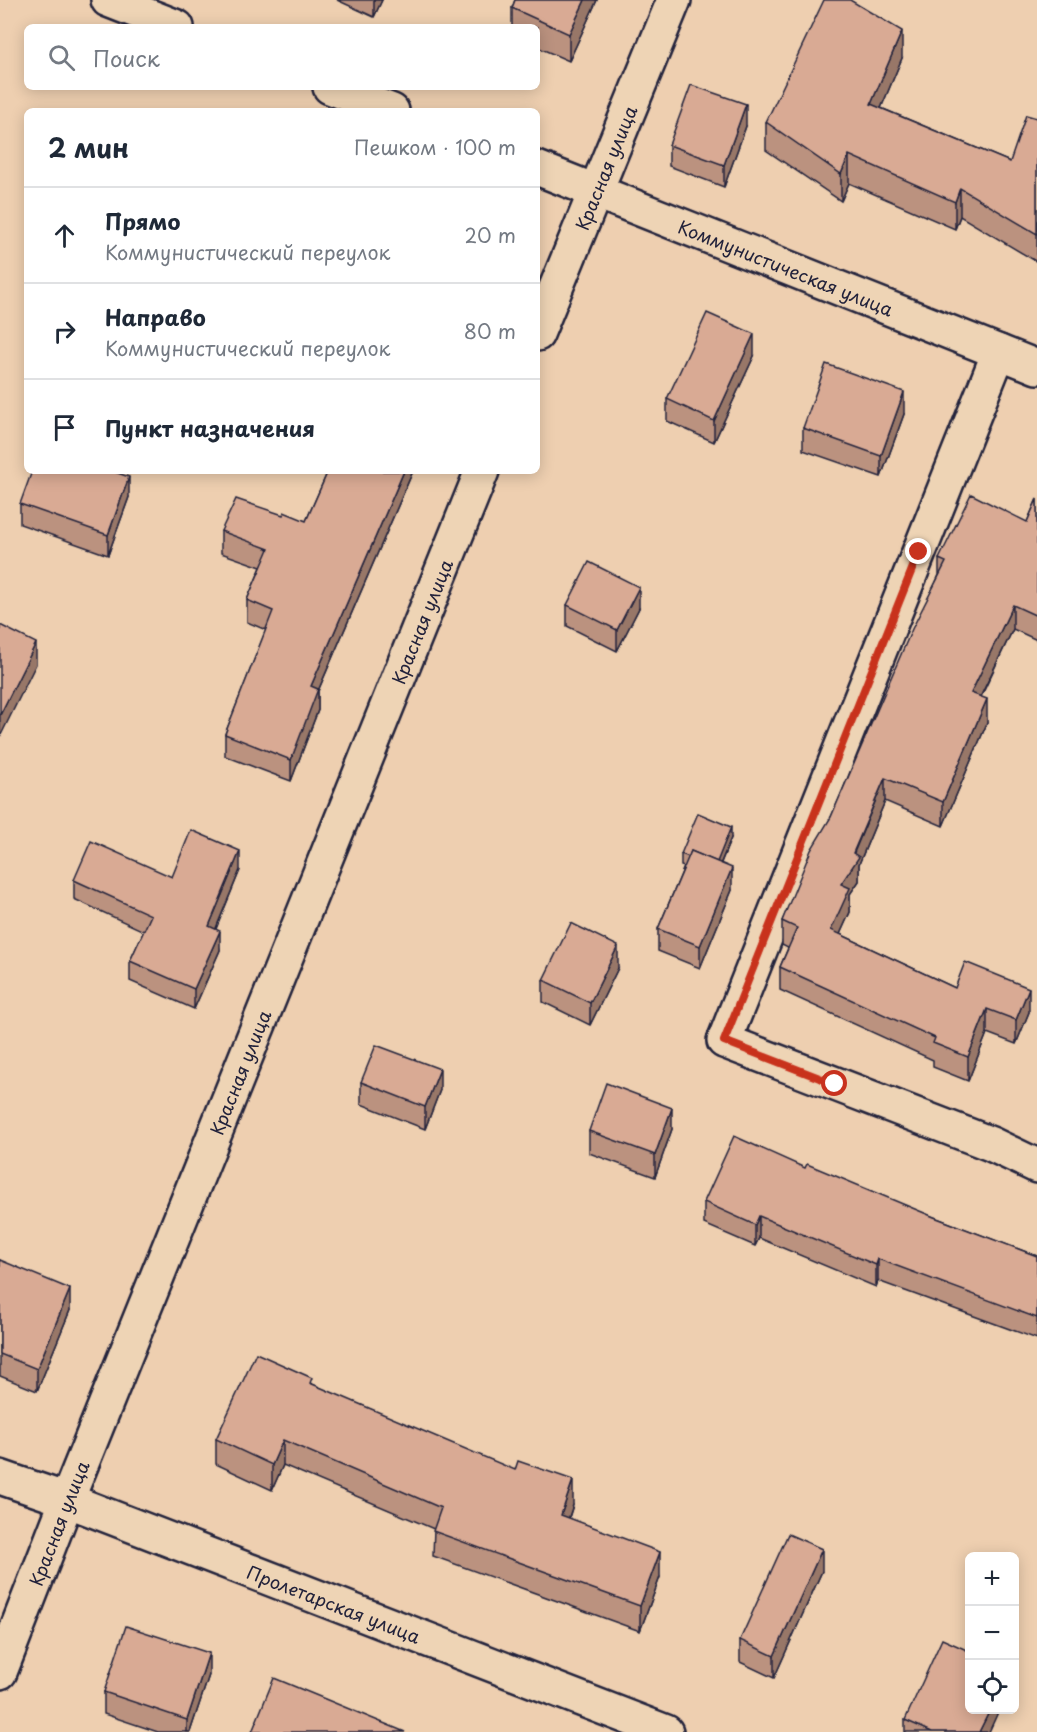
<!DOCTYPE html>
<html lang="ru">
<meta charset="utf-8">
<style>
:root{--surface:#fff;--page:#f2f2f3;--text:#1f2937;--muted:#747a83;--line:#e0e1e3}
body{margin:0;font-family:"Playpen Sans",sans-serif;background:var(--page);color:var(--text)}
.controls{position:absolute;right:18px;bottom:18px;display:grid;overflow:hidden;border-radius:9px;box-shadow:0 3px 15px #0003}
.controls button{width:54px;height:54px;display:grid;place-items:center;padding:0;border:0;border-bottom:2px solid var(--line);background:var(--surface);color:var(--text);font:30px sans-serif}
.stop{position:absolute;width:18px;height:18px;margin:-14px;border:4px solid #c8321e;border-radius:50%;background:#fff}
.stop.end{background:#c8321e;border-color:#fff;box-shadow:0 2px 6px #0008}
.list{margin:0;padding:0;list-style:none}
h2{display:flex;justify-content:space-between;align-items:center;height:78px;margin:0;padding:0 24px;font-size:26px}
h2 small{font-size:20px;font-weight:400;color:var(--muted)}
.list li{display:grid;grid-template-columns:39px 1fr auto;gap:18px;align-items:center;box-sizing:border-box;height:96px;padding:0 24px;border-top:2px solid var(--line)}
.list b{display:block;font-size:22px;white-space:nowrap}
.list p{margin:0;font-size:20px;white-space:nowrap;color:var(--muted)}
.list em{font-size:20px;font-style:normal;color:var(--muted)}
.icon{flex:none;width:33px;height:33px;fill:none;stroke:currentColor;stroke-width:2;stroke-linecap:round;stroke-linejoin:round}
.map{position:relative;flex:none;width:1037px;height:1732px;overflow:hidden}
.search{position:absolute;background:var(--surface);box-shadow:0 3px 15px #0003;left:24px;top:24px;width:516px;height:66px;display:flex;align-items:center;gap:15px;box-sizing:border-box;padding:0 21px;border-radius:9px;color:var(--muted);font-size:22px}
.panel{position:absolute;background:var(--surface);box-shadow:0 3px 15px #0003;left:24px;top:108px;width:516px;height:366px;border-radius:9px}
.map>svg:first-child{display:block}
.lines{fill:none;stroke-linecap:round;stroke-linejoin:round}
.minor-casing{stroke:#22223b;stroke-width:38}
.tertiary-casing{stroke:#22223b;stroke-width:38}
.minor{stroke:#eed4b5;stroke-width:33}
.tertiary{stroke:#eed4b5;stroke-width:33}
.wall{fill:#bb927f;stroke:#22223b;stroke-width:1.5}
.shaded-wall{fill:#987768;stroke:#22223b;stroke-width:1.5}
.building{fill:#d9aa94;stroke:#22223b;stroke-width:1.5}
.route{stroke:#c8321e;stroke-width:8}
.labels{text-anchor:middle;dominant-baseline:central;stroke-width:4.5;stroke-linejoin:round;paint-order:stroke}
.street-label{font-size:18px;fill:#22223b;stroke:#eed4b5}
</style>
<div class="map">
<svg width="1037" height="1732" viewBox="0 0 1037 1732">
<rect width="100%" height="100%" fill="#eecfb0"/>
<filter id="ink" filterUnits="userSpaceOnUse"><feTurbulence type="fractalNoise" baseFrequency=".0167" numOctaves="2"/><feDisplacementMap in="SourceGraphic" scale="12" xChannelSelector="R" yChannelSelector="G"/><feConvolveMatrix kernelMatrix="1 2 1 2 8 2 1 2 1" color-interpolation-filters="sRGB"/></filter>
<g filter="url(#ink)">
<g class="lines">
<g class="minor-casing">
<g id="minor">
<path d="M 108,0 L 177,27"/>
<path d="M 330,87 L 392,111"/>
<path id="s1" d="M 537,168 L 1037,367"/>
<path d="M 999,352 L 724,1041 L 991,1144 L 1037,1166"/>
<path id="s2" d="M 0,1477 L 67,1500 L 666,1732"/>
</g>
</g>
<g class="tertiary-casing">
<g id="tertiary">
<path id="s3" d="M 537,334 L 674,0"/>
<path id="s4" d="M 0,1672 L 67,1500 L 482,471"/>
</g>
</g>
<use href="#minor" class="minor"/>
<use href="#tertiary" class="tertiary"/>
</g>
<g class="wall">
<path d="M 337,0 L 382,0 L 374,17 Z"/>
<path d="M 515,0 L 597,0 L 569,61 L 537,47 L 537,27 L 512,27 L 512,8 Z"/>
<path d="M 902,58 L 881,108 L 1010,162 L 1037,118 L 1037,262 L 960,216 L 955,229 L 849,183 L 841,201 L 766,150 L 766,122 Z"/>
<path d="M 746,126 L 724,187 L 669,166 L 669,145 Z"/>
<path d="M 754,356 L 714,442 L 667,421 L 667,399 Z"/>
<path d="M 904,414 L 881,477 L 803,450 L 803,428 Z"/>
<path d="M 328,471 L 413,471 L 318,691 L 318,710 L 291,781 L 225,756 L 225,734 L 266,630 L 247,622 L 247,600 L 261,567 L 221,553 L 221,531 L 283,515 L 306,521 Z"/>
<path d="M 129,497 L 108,555 L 20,524 L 20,504 Z"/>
<path d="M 1037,499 L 1037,640 L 1013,629 L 981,697 L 987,723 L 943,826 L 885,801 L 859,864 L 859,881 L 850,894 L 850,912 L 840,934 L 955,988 L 1029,1012 L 1016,1044 L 987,1033 L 968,1081 L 933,1067 L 933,1060 L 780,990 L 780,967 L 788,948 L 782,945 L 782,921 L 831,817 L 939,575 L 939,559 L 1027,522 Z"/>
<path d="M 567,605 L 639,608 L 617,651 L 567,626 Z"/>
<path d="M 731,838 L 721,863 L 732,890 L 700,968 L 658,951 L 658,929 L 684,867 L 681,866 L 681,854 Z"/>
<path d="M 240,870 L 216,929 L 220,950 L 194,1009 L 130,981 L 130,961 L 144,931 L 74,899 L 74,880 L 172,877 Z"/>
<path d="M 618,968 L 590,1025 L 543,1002 L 543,980 Z"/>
<path d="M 361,1082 L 440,1090 L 425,1129 L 361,1104 Z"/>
<path d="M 672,1129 L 655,1177 L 589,1153 L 589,1131 Z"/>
<path d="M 805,1168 L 934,1217 L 1037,1256 L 1037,1339 L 878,1281 L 876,1287 L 759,1238 L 755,1246 L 704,1224 L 704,1202 Z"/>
<path d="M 0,1260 L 70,1310 L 37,1391 L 0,1376 Z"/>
<path d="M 312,1384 L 573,1505 L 569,1518 L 660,1577 L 640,1631 L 433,1556 L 434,1529 L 283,1465 L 272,1490 L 216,1464 L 216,1439 Z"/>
<path d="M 822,1571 L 774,1678 L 740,1662 L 740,1640 Z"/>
<path d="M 209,1675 L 190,1732 L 158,1732 L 104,1714 L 104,1692 Z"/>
<path d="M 905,1720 L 989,1732 L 905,1732 Z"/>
</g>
<g class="shaded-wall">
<path d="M 374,0 L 382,0 L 374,17 Z"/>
<path d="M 585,0 L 597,0 L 569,61 L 569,34 Z"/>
<path d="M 902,31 L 902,58 L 871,132 L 871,104 Z"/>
<path d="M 746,104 L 746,126 L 724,187 L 724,165 Z"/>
<path d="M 849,155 L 849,183 L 841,201 L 841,174 Z"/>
<path d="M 960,188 L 960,216 L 955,229 L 955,202 Z"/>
<path d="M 754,334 L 754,356 L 714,442 L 714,421 Z"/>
<path d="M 904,392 L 904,414 L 881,477 L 881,456 Z"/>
<path d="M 404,471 L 413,471 L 318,691 L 318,710 L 291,781 L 291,760 L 311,686 Z"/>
<path d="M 129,477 L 129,497 L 108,555 L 108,535 Z"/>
<path d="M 639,587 L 639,608 L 617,651 L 617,630 Z"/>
<path d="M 1013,605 L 1013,629 L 971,716 L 971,693 Z"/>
<path d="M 36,643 L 36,664 L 0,737 L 0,715 Z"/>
<path d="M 987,699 L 987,723 L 943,826 L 943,802 Z"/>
<path d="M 885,778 L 885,801 L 859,864 L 859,881 L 850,894 L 850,912 L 831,954 L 831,930 L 841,884 Z"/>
<path d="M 731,827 L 731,838 L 714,879 L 714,868 Z"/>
<path d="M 240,851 L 240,870 L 209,945 L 209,926 Z"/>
<path d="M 732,868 L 732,890 L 700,968 L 700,946 Z"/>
<path d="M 220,931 L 220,950 L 194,1009 L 194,989 Z"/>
<path d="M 618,946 L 618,968 L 590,1025 L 590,1003 Z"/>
<path d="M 1029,988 L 1029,1012 L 1016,1044 L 1016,1020 Z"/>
<path d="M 987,1009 L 987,1033 L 968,1081 L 968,1057 Z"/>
<path d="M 440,1069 L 440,1090 L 425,1129 L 425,1107 Z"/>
<path d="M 672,1108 L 672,1129 L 655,1177 L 655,1155 Z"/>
<path d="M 759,1216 L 759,1238 L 755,1246 L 755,1225 Z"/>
<path d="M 878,1259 L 878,1281 L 876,1287 L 876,1265 Z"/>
<path d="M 70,1289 L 70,1310 L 37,1391 L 37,1369 Z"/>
<path d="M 283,1440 L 283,1465 L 272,1490 L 272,1465 Z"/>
<path d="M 573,1480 L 573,1505 L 561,1540 L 561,1515 Z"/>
<path d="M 822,1549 L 822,1571 L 774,1678 L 774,1656 Z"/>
<path d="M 660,1552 L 660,1577 L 640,1631 L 640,1606 Z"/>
<path d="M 209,1653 L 209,1675 L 190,1732 L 187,1732 L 187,1720 Z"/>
<path d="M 990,1710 L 999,1710 L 989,1732 L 979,1732 Z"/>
</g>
<g class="building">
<path d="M 515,0 L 585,0 L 569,34 L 512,8 Z"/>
<path d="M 824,0 L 850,0 L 902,31 L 871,104 L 1010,162 L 1026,115 L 1037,118 L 1037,234 L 960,188 L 955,202 L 849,155 L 841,174 L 766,122 Z"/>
<path d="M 691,85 L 746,104 L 724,165 L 669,145 Z"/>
<path d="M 707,313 L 754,334 L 714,421 L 667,399 Z"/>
<path d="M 826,364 L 904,392 L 881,456 L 803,428 Z"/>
<path d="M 32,471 L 112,471 L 129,477 L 108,535 L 20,504 Z"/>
<path d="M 328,471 L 404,471 L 311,686 L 318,689 L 291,760 L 225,734 L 273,611 L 247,600 L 269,549 L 221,531 L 236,499 L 283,515 L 284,512 L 306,521 Z"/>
<path d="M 971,494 L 1027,522 L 1037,499 L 1037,616 L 1013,605 L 971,693 L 987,699 L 943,802 L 885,778 L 853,853 L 859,857 L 841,884 L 850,888 L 831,930 L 955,988 L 965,962 L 1029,988 L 1016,1020 L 987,1009 L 968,1057 L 933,1043 L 935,1038 L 780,967 L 797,928 L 782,921 L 811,850 L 831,817 L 912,629 L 946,562 L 939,559 Z"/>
<path d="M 589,562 L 639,587 L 617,630 L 567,605 Z"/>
<path d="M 0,625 L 36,643 L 0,715 Z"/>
<path d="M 698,813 L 731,827 L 717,862 L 691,851 L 689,857 L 681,854 Z"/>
<path d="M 191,830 L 240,851 L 209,926 L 220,931 L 194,989 L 130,961 L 151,915 L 74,880 L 91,841 L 172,877 Z"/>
<path d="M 691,851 L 732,868 L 700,946 L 658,929 Z"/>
<path d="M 571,923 L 618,946 L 590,1003 L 543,980 Z"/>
<path d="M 376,1045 L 440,1069 L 425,1107 L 361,1082 Z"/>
<path d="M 606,1083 L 672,1108 L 655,1155 L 589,1131 Z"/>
<path d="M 734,1136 L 805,1168 L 807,1164 L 934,1217 L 1037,1256 L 1037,1318 L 878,1259 L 876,1265 L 759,1216 L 755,1225 L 704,1202 Z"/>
<path d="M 0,1260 L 70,1289 L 37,1369 L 0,1354 Z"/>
<path d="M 256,1353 L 312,1378 L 310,1383 L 515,1470 L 518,1461 L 573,1480 L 561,1515 L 660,1552 L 640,1606 L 433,1531 L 441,1508 L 283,1440 L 272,1465 L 216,1439 Z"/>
<path d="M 788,1534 L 822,1549 L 774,1656 L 740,1640 Z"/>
<path d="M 126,1626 L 209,1653 L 187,1720 L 104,1692 Z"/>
<path d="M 942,1639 L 969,1651 L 969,1710 L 990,1710 L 979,1732 L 932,1732 L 905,1720 Z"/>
<path d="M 274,1678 L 405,1732 L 252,1732 Z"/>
</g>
</g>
<g class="lines" filter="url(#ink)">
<path class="route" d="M 835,1084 L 724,1041 L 919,552"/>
</g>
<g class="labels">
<g class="street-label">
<text stroke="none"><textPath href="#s3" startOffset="180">Красная улица</textPath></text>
<text stroke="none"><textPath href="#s1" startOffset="268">Коммунистическая улица</textPath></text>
<text stroke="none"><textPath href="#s4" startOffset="1132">Красная улица</textPath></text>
<text stroke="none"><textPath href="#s4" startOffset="646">Красная улица</textPath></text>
<text stroke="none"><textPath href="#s4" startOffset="160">Красная улица</textPath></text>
<text stroke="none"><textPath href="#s2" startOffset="357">Пролетарская улица</textPath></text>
</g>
</g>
</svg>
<div class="controls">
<button>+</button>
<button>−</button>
<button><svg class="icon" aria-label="locate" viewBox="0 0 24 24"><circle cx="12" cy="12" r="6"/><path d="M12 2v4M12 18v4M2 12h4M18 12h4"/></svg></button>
</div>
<div class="stop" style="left:835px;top:1084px"></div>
<div class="stop end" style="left:919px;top:552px"></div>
<div class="search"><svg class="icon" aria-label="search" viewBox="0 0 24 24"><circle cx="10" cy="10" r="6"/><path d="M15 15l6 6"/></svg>Поиск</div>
<section class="panel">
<h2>2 мин<small>Пешком · 100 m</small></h2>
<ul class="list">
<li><svg class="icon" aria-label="ahead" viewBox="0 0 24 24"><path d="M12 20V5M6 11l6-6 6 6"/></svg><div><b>Прямо</b><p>Коммунистический переулок</p></div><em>20 m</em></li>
<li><svg class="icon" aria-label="right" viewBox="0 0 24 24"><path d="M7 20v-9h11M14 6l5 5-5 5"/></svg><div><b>Направо</b><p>Коммунистический переулок</p></div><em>80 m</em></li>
<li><svg class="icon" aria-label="arrive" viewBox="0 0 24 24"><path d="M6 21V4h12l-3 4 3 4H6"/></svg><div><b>Пункт назначения</b></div></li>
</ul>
</section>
</div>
